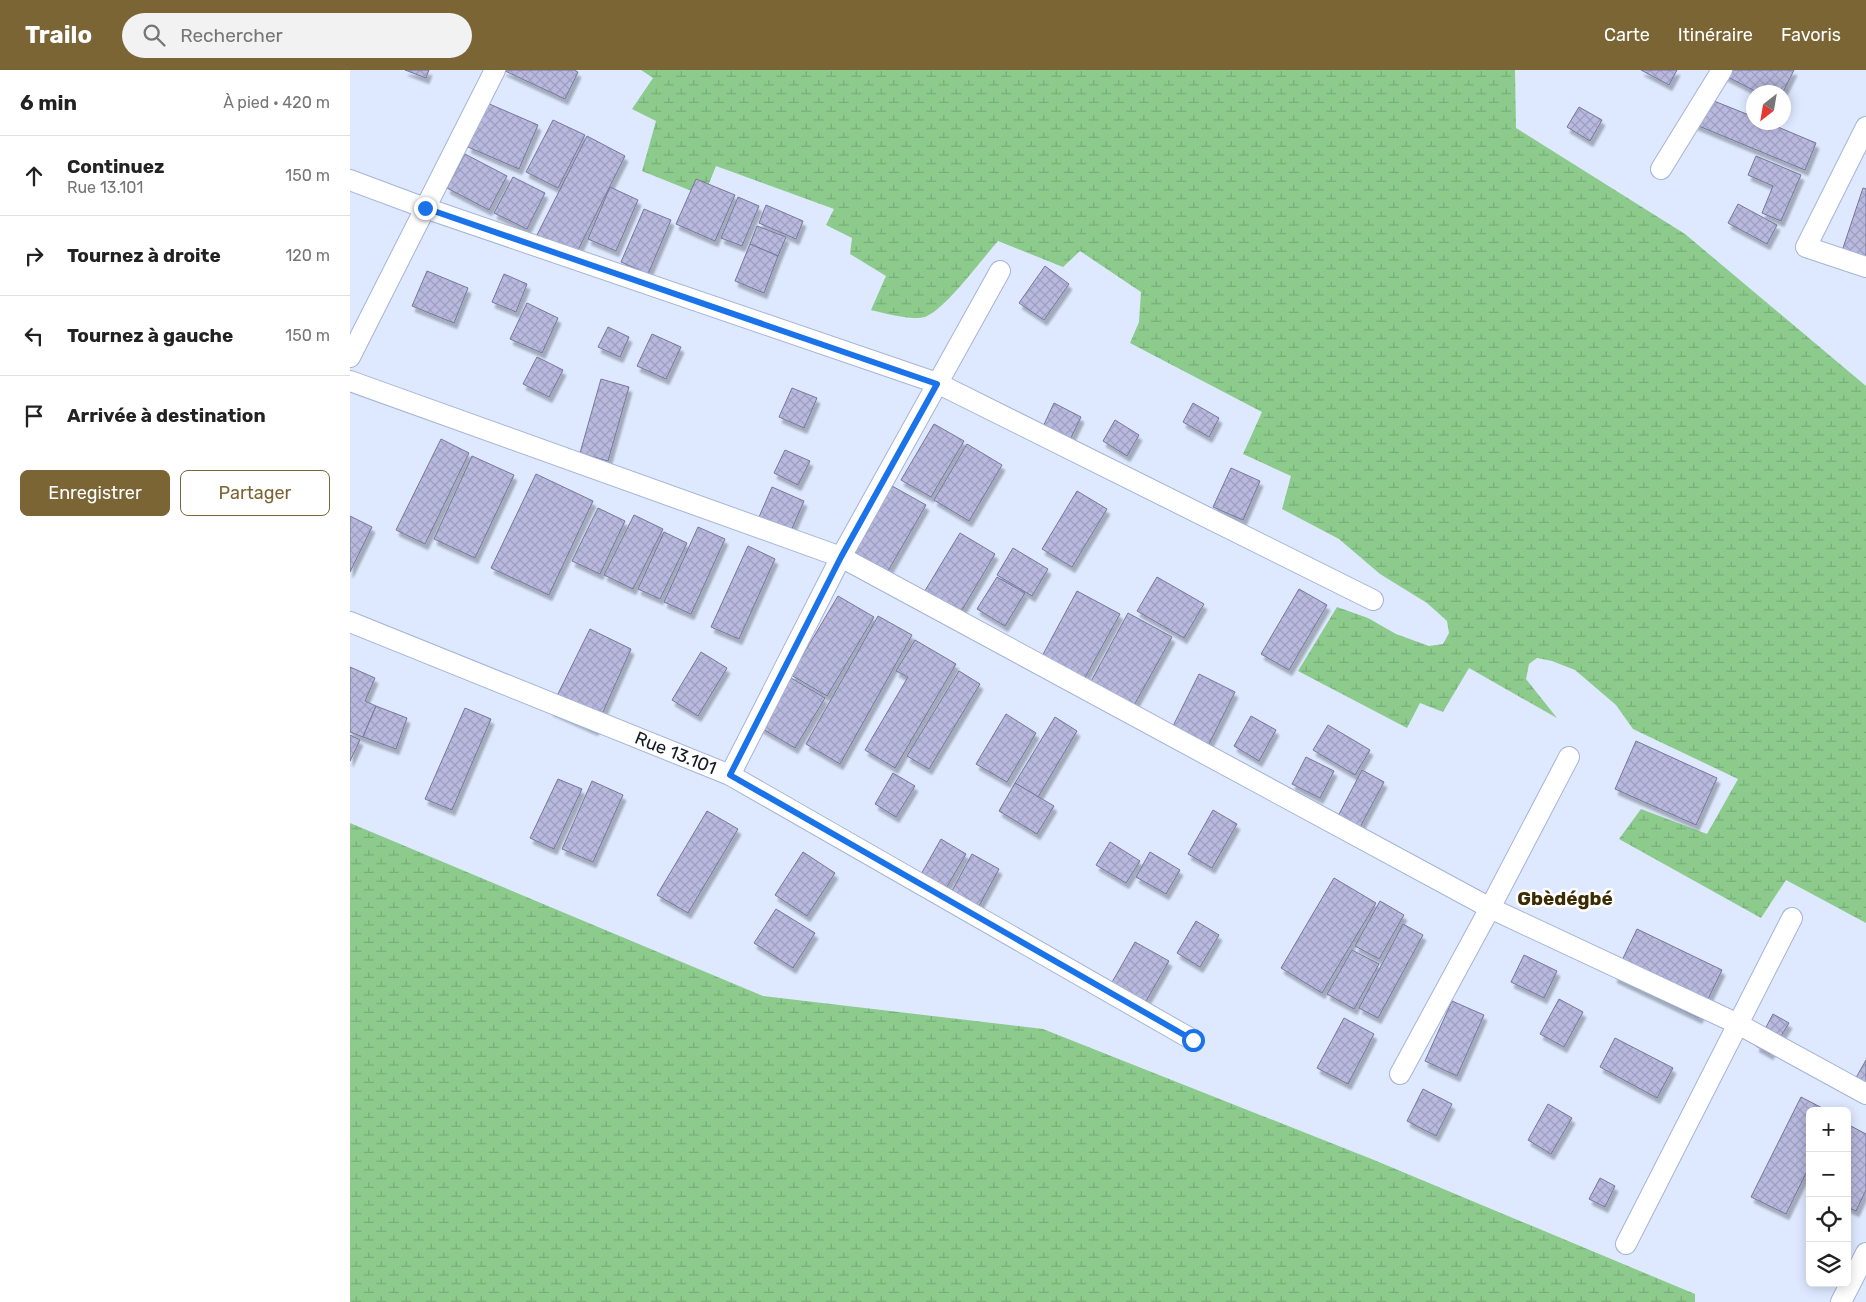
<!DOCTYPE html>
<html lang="fr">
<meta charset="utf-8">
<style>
:root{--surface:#fff;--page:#f2f2f2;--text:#222;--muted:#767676;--line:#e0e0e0;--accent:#7b6535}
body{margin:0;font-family:Rubik,sans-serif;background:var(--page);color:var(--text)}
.controls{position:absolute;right:15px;bottom:15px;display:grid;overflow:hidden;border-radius:8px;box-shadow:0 2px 12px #0003}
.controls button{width:45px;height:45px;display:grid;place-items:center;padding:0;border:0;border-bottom:1px solid var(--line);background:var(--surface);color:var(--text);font:25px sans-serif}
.compass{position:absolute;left:1396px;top:15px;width:45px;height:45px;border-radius:50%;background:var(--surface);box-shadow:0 2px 12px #0003;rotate:211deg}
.stop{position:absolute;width:15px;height:15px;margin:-11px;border:4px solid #1a73e8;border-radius:50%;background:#fff}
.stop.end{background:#1a73e8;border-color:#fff;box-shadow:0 1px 5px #0008}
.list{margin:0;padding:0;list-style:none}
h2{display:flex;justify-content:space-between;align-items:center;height:65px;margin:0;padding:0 20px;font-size:21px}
h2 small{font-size:16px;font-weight:400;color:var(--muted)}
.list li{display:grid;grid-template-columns:32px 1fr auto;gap:15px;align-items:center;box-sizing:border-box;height:80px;padding:0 20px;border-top:1px solid var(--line)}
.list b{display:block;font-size:19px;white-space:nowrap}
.list p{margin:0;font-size:16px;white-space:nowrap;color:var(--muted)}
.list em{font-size:16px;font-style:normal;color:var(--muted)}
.actions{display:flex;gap:10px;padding:15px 20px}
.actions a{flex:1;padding:11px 0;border:1px solid var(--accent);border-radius:8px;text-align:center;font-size:18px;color:var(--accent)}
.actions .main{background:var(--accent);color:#fff}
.icon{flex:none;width:28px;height:28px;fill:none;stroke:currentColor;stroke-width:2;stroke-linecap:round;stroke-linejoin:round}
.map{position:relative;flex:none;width:1516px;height:1232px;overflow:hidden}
header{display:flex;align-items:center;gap:30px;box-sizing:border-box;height:70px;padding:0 25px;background:var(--accent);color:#fff}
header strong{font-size:24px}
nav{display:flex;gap:28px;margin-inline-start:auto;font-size:18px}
.search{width:350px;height:45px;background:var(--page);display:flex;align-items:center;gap:12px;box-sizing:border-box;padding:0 18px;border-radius:28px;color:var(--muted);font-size:19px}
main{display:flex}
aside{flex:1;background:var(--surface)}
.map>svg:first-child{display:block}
.wetland{fill:url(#wetland-marsh)}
.building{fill:url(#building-cross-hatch);stroke:#767699;filter:url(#shadow)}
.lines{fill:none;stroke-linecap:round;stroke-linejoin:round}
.minor-casing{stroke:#a4b4d7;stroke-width:22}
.minor{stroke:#fff;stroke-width:20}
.route{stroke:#1a73e8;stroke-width:6}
.labels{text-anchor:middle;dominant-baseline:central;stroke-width:5;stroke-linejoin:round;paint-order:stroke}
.street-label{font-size:18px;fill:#151c28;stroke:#fff}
.neighbourhood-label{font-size:19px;font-weight:bold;fill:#3c2b02;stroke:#fff}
</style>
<header>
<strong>Trailo</strong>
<div class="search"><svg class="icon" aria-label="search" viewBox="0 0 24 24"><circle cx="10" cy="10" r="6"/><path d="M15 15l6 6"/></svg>Rechercher</div>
<nav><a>Carte</a><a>Itinéraire</a><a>Favoris</a></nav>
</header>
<main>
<aside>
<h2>6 min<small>À pied · 420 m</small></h2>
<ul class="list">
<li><svg class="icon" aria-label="ahead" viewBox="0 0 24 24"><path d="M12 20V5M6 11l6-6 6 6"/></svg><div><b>Continuez</b><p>Rue 13.101</p></div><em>150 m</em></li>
<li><svg class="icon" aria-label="right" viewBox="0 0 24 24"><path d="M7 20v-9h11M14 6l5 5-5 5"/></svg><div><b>Tournez à droite</b></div><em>120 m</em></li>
<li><svg class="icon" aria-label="left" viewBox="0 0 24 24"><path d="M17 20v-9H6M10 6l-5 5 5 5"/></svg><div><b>Tournez à gauche</b></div><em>150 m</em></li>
<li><svg class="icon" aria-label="arrive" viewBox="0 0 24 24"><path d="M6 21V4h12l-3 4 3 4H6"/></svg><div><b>Arrivée à destination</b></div></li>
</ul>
<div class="actions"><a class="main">Enregistrer</a><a>Partager</a></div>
</aside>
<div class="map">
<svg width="1516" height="1232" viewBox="0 0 1516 1232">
<defs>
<pattern id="wetland-marsh" width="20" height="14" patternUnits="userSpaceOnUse" patternTransform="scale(1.25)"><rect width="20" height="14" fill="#8ccb8c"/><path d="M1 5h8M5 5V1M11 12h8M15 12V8" fill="none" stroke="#78ae79"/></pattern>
<pattern id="building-cross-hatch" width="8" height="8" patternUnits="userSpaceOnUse" patternTransform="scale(1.25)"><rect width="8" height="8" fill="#b9b9df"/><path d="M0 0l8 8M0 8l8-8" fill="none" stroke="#9e9ebf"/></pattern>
<filter id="shadow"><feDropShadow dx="3" dy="5.5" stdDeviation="1" flood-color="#0004"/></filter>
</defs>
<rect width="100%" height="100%" fill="#dee9ff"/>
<g class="wetland">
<path d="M 291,0 L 1165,0 L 1166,58 L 1335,164 L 1516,316 L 1516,853 L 1436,810 L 1411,848 L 1269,769 L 1291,739 L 1357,764 L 1388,709 L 1283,659 L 1266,635 L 1225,600 L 1202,591 L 1187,588 L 1179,594 L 1176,609 L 1207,648 L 1119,598 L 1093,642 L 1070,633 L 1057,658 L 948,601 L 987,537 L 1018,548 L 1046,564 L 1079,576 L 1093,574 L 1099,563 L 1097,551 L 1077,533 L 1030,504 L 989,469 L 932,439 L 941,406 L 893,384 L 912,342 L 780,273 L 789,252 L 791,222 L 730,181 L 713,197 L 648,171 C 632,189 597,237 577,246 C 566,252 533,243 521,240 L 536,206 L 500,184 L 502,168 L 476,155 L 484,139 L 366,96 L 354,126 L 292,101 L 306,51 L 282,39 L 303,8 Z"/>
<path d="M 0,753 L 413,926 L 693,959 L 1024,1090 L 1345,1224 L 1345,1232 L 0,1232 Z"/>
</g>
<g class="building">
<path d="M 55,0 L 79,0 L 76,8 Z"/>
<path d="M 153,0 L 224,0 L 228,2 L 215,29 Z"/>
<path d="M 1291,0 L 1327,0 L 1319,15 Z"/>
<path d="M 1370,0 L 1444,0 L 1433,22 L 1407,22 L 1368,2 Z"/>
<path d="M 1354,27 L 1404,47 L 1404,52 L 1416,52 L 1466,73 L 1455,100 L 1344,54 Z"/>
<path d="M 137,33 L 188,55 L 169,99 L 118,77 Z"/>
<path d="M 1229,37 L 1252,50 L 1240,71 L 1217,57 Z"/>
<path d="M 203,50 L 235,65 L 208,118 L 176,102 Z"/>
<path d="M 237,66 L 275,86 L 226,184 L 187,165 Z"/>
<path d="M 115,84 L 157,106 L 139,140 L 97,118 Z"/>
<path d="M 1406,86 L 1451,105 L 1431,151 L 1412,143 L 1423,116 L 1398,105 Z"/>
<path d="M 163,107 L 195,123 L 177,159 L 144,143 Z"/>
<path d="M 346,109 L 385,125 L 365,171 L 326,154 Z"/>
<path d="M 260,117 L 288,130 L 266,181 L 238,169 Z"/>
<path d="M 1513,118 L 1516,119 L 1516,190 L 1492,181 Z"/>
<path d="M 388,127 L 409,136 L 392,176 L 371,168 Z"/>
<path d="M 1388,134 L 1427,155 L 1417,174 L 1378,153 Z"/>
<path d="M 416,135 L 453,151 L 446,169 L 409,153 Z"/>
<path d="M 294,139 L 321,150 L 298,204 L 271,192 Z"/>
<path d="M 407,156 L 436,167 L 428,186 L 400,174 Z"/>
<path d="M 400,174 L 428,186 L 414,223 L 385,211 Z"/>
<path d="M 695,196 L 719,214 L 694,250 L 669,233 Z"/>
<path d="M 77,201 L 118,218 L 104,253 L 62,236 Z"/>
<path d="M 154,204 L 177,214 L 166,242 L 142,232 Z"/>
<path d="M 177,233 L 208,248 L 192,283 L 160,269 Z"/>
<path d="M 258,257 L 279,267 L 270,287 L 248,277 Z"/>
<path d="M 302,264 L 331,277 L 316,309 L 287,296 Z"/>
<path d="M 187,287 L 213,300 L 199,327 L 173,314 Z"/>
<path d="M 251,309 L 279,317 L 258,391 L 230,383 Z"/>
<path d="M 442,318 L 467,328 L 454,358 L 429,347 Z"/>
<path d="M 704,333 L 731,347 L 718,374 L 691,361 Z"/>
<path d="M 843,333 L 869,348 L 859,367 L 833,352 Z"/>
<path d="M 765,350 L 789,365 L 777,386 L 753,371 Z"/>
<path d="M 584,354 L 614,371 L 581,427 L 551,410 Z"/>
<path d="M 91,369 L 119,383 L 75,474 L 46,460 Z"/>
<path d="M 617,374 L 652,395 L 619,451 L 584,430 Z"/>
<path d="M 435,380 L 460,391 L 448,415 L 424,403 Z"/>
<path d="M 122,386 L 164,405 L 125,488 L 84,469 Z"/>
<path d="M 881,398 L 910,411 L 893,450 L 863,437 Z"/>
<path d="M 186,404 L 243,431 L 199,525 L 141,498 Z"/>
<path d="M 542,416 L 576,435 L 538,501 L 504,482 Z"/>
<path d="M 422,417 L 454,431 L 441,461 L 409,447 Z"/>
<path d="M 727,421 L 757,439 L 722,497 L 692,479 Z"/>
<path d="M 248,438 L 275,451 L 250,504 L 222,491 Z"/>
<path d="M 284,445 L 313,459 L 283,519 L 254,505 Z"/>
<path d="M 0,446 L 22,457 L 0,502 Z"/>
<path d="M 348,457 L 375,469 L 341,544 L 314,532 Z"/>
<path d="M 314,462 L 337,473 L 310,529 L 288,519 Z"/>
<path d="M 610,463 L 645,484 L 609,545 L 573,524 Z"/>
<path d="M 398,476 L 425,489 L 389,569 L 361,557 Z"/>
<path d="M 663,478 L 698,499 L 682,526 L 647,505 Z"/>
<path d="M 647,507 L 675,523 L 655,556 L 627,539 Z"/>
<path d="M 807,507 L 854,534 L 834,568 L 787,541 Z"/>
<path d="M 949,519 L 977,535 L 939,600 L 911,584 Z"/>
<path d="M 727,521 L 770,544 L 732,613 L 690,590 Z"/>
<path d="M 488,526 L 524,547 L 477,626 L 441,605 Z"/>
<path d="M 778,543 L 822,567 L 782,639 L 739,615 Z"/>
<path d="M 528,546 L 562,565 L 490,694 L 456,674 Z"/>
<path d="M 240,559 L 281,579 L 245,660 L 200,640 Z"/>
<path d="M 565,570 L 606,594 L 545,698 L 515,680 L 558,607 L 546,601 Z"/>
<path d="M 351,582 L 377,598 L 348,646 L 322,630 Z"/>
<path d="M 0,597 L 25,608 L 15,631 L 26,636 L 13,667 L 0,662 Z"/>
<path d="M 609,601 L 630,614 L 579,699 L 557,686 Z"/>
<path d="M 849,604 L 885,622 L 854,684 L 818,666 Z"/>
<path d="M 436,605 L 475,628 L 445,678 L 406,655 Z"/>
<path d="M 26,636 L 57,648 L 46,679 L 13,667 Z"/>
<path d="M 115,638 L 141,649 L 102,740 L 75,729 Z"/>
<path d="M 656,644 L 686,663 L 657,712 L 626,694 Z"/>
<path d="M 901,646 L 926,660 L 909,691 L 884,676 Z"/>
<path d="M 705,647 L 727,661 L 688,727 L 665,713 Z"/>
<path d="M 978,655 L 1020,680 L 1005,705 L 963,680 Z"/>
<path d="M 0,665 L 10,670 L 0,691 Z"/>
<path d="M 1286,671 L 1367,708 L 1346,755 L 1265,719 Z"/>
<path d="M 956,687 L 984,701 L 970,728 L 942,714 Z"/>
<path d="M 1012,700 L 1034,712 L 1008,761 L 986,750 Z"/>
<path d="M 543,703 L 565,716 L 546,747 L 525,734 Z"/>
<path d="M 208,709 L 232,719 L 204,779 L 180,768 Z"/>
<path d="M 242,711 L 273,725 L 243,792 L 212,779 Z"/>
<path d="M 665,713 L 704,736 L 687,764 L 649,741 Z"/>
<path d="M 863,740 L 887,754 L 862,798 L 838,784 Z"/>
<path d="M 357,741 L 388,759 L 338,843 L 307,825 Z"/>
<path d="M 591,769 L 616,784 L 595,820 L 570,806 Z"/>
<path d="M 760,772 L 790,791 L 776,813 L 746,795 Z"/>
<path d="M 453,782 L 485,803 L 457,846 L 425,825 Z"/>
<path d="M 800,782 L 830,800 L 816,824 L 786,807 Z"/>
<path d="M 622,784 L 649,799 L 623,847 L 596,832 Z"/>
<path d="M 984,808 L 1026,833 L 972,923 L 931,898 Z"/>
<path d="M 1030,831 L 1054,845 L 1029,889 L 1005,876 Z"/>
<path d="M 426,839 L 465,863 L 443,898 L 404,873 Z"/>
<path d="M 846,851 L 869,865 L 850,897 L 827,883 Z"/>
<path d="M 1053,854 L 1073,865 L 1028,948 L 1009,938 Z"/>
<path d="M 1287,859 L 1372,900 L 1349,948 L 1264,907 Z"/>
<path d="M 785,872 L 819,891 L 791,940 L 757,921 Z"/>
<path d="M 1002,880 L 1029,894 L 1004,939 L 977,924 Z"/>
<path d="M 1174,885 L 1207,901 L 1194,928 L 1161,912 Z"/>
<path d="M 1209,929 L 1233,942 L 1214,977 L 1190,964 Z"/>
<path d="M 1102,931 L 1134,945 L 1107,1006 L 1075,991 Z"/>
<path d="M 1423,944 L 1439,953 L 1420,984 L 1406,976 Z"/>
<path d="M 994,948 L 1024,964 L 998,1014 L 967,998 Z"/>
<path d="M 1265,968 L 1323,998 L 1307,1028 L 1250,997 Z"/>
<path d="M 1516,990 L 1516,1021 L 1503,1013 Z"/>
<path d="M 1073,1019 L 1102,1034 L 1086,1066 L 1057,1051 Z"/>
<path d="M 1451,1027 L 1478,1041 L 1460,1041 L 1460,1095 L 1436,1144 L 1401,1127 Z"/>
<path d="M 1198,1034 L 1222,1048 L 1201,1084 L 1178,1070 Z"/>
<path d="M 1497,1054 L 1516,1064 L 1516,1120 L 1506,1141 L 1497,1137 Z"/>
<path d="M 1250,1108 L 1265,1116 L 1255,1137 L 1239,1129 Z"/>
</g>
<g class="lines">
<g class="minor-casing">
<g id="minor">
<path d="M 1516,57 L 1456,177 L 1516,197"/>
<path d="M 1311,99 L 1372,0"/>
<path d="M 0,110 L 75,138 L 587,313 L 1023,530"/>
<path d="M 0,287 L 145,0"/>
<path d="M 0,311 L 491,487 L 1140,838 L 1388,954 L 1516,1024"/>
<path id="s1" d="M 0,552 L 380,705 L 843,970"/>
<path d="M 380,705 L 491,487 L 650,201"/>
<path d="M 1050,1004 L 1140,838 L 1219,687"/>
<path d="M 1276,1174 L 1442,848"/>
<path d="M 1491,1232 L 1516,1183"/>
</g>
</g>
<use href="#minor" class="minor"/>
</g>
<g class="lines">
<path class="route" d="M 75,138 L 587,314 L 491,487 L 380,705 L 843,970"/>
</g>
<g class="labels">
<g class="street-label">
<text stroke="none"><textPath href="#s1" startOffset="351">Rue 13.101</textPath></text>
</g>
<g class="neighbourhood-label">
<text x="1215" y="828">Gbèdégbé</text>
</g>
</g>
</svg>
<div class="controls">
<button>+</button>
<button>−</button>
<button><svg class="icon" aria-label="locate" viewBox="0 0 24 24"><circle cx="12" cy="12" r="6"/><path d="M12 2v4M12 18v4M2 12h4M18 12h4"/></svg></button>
<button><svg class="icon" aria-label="layers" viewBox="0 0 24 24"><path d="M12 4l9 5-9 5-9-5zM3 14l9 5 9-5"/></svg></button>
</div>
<svg class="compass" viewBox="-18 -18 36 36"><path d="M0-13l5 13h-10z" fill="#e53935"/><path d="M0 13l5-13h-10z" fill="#767676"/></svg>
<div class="stop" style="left:843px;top:970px"></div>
<div class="stop end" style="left:75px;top:138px"></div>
</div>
</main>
